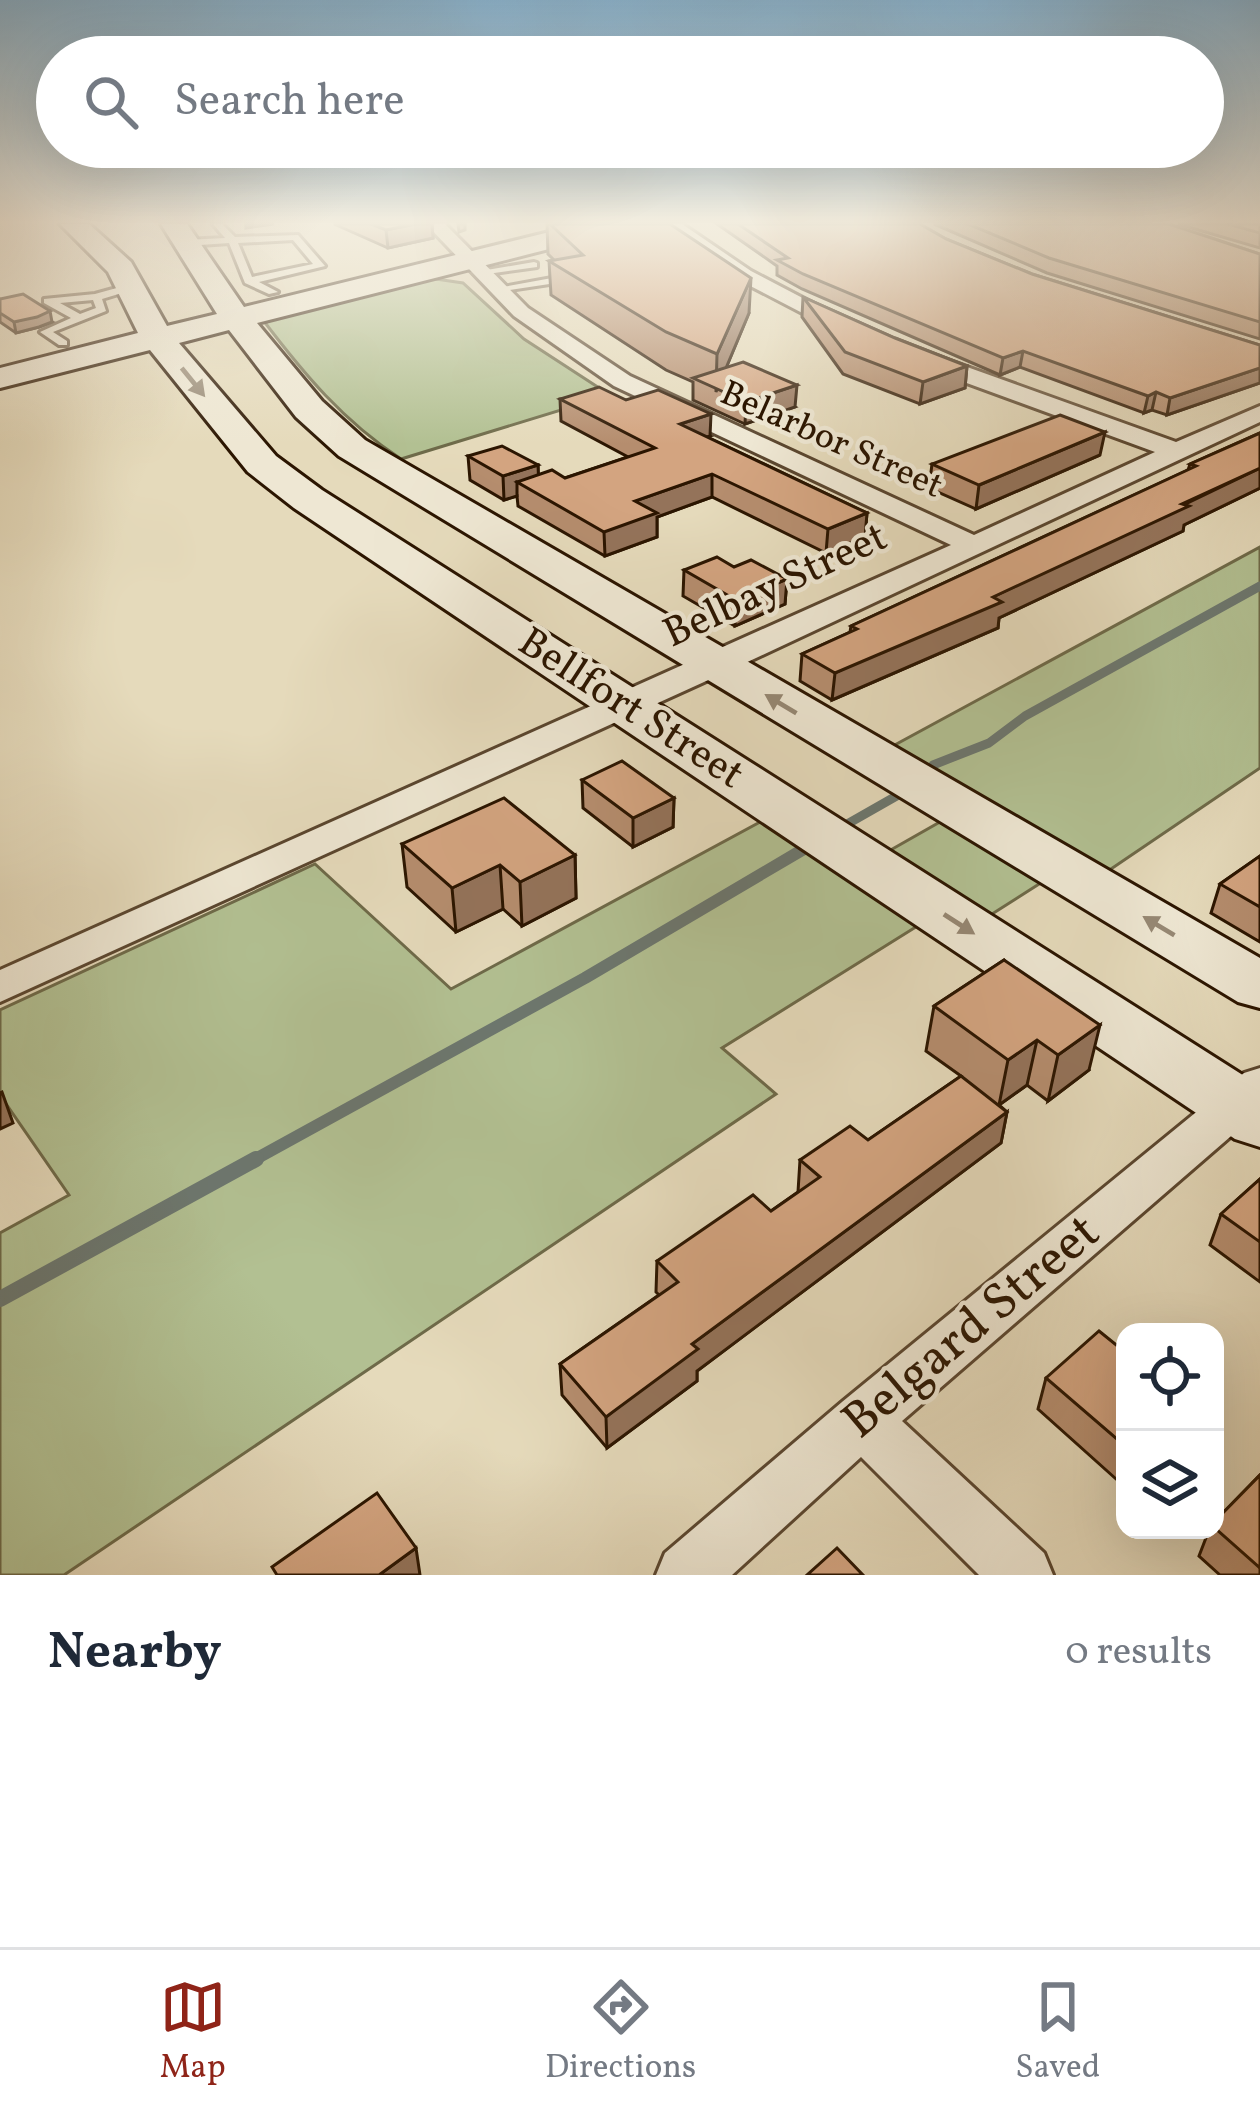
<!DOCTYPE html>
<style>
:root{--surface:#fff;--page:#f6f6f7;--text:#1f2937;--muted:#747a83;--line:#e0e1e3;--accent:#8f2418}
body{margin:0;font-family:Vollkorn,serif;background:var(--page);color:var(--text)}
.controls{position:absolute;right:36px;bottom:36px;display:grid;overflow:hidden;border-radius:24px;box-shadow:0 12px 48px #0002}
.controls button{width:108px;height:108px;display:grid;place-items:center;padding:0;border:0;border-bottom:3px solid var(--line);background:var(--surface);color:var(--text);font:60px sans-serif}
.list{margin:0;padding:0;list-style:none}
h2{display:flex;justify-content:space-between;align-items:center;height:156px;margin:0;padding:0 48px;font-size:51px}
h2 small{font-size:39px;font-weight:400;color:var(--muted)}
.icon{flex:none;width:66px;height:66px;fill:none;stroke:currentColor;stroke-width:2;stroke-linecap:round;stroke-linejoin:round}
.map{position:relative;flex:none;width:1260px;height:1575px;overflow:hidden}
.search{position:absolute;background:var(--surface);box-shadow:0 12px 48px #0002;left:36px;right:36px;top:36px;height:132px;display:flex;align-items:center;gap:30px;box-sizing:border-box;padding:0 42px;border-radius:66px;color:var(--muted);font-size:45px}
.sheet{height:372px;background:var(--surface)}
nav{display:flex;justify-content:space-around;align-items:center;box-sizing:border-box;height:168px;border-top:3px solid var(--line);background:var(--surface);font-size:33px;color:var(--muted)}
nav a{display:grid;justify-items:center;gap:6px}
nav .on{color:var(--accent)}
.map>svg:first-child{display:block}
.green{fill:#b2c092;stroke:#6e6a49;stroke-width:3}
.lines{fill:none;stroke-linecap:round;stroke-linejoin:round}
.stream-far2{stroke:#6c776f;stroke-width:9}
.stream-far1{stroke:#6c776f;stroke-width:12}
.stream{stroke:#6c776f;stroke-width:16}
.lane-casing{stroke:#5a462f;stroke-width:6}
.street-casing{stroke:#5a462f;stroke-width:6}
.secondary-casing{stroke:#2b1500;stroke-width:6}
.lane{fill:#eee7d3;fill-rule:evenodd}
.street{fill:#eee7d3;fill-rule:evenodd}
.secondary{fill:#eee7d3;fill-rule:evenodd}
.wall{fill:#b58d6e;stroke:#2b1500;stroke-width:3}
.shaded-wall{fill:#94735a;stroke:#2b1500;stroke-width:3}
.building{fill:#d3a480;stroke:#2b1500;stroke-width:3}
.oneway{fill:#968874}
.labels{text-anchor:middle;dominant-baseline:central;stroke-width:9;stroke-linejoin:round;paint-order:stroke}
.far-street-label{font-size:36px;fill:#2b1500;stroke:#eee7d3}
.street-label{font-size:42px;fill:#2b1500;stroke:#eee7d3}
.near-street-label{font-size:51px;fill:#2b1500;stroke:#eee7d3}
</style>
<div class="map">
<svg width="1260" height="1575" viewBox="0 0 1260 1575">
<rect width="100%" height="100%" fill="#e5dabb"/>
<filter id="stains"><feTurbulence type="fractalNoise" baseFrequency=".00167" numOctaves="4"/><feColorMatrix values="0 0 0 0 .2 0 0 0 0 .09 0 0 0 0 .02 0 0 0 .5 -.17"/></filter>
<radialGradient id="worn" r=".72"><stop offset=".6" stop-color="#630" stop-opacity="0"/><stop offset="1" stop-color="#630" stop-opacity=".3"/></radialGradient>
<g class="green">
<path d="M 429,278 L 463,283 L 524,339 L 610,395 L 401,459 C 343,421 304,374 263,320 Z"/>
<path d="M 1260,547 L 1260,768 L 1108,871 L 891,747 Z"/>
<path d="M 947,818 L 1050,877 L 981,921 L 880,856 Z"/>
<path d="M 762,821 L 919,925 L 722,1048 L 776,1094 L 64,1575 L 0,1575 L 0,1233 L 69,1195 L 0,1095 L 0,1010 L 315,864 L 451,989 Z"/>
</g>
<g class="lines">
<g class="stream-far2">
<path d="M 929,778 L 933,765 L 989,743 L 1025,716 L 1260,586"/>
<path d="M 835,831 L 907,790"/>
</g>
<path class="stream-far1" d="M 250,1162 L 585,978 L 814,843"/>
<path class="stream" d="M 0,1299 L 256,1159"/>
<g class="lane-casing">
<g id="lane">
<path d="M 213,224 L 222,224 L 235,237 L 298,235 L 325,266 L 259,282 L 278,292 L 269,294 L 245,283 L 229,243 L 185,246 L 180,243 L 185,240 L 225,238 ZM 293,240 L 313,264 L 252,277 L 238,243 Z"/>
<path d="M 534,262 L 537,263 L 537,267 L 480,275 L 475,272 Z"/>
<path d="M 552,278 L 557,281 L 556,283 L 497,292 L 492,289 Z"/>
<path d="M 131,284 L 136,287 L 135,289 L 102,299 L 106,311 L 53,332 L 67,341 L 67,345 L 59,345 L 40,332 L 71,318 L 44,303 L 44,299 L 95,294 ZM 93,300 L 96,308 L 80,314 L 60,303 Z"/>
</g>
</g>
<g class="street-casing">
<g id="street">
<path d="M 426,224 L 445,224 L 528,308 L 630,376 L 974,535 L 1155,452 L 912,363 L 912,353 L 928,353 L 1176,442 L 1260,406 L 1260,422 L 726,672 L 0,1002 L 0,970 L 951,545 L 614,386 L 514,316 Z"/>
<path d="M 662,224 L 682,224 L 751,271 L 858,327 L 847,333 L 839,332 L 737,279 Z"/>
<path d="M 1260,1068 L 1260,1111 L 902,1421 L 1044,1553 L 1053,1575 L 979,1575 L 861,1457 L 732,1575 L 656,1575 L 665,1553 L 842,1402 L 1244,1073 Z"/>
</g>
</g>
<g class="secondary-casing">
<path id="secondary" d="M 60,224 L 89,224 L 131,262 L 167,326 L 217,314 L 161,224 L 187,224 L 244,307 L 582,224 L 627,224 L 624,230 L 257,323 L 322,401 L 365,440 L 1260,958 L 1260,1008 L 1238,1002 L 339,456 L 296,417 L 229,330 L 179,343 L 276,456 L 322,490 L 1260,1086 L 1260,1147 L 1235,1139 L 294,508 L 248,472 L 150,350 L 0,388 L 0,368 L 138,333 L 108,272 Z"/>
</g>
<use href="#lane" class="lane"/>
<use href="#street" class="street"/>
<use href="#secondary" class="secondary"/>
</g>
<g class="wall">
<path d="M 334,224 L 432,224 L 433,238 L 388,248 Z"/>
<path d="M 547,224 L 670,224 L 749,313 L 726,368 L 795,407 L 745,424 L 693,400 L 693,382 L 666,370 L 551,295 L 549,261 L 554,260 L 548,254 Z"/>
<path d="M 717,224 L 920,224 L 946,239 L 1032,274 L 1260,345 L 1260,383 L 1167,415 L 1152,410 L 1144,413 L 1020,367 L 1000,375 L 802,289 L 777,275 L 777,266 Z"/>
<path d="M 934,224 L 1169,224 L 1260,254 L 1260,339 L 1047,273 Z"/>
<path d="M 1178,224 L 1260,224 L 1260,248 Z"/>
<path d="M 803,297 L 895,338 L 967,366 L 965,388 L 920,404 L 843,374 L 802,317 Z"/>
<path d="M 0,299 L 52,322 L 39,327 L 16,333 L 0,322 Z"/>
<path d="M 560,399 L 626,400 L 710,436 L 707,437 L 867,513 L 865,537 L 826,553 L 712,497 L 657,517 L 657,537 L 605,556 L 518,506 L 517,496 L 504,500 L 470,480 L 468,456 L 538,465 L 538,475 L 565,478 L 628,457 L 561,421 Z"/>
<path d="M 1260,433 L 1260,488 L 1184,525 L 1183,531 L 999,618 L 998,628 L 832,700 L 800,681 L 802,654 L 850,632 L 851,626 L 1188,470 L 1190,464 Z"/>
<path d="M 1100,455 L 976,509 L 929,488 L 932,464 Z"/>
<path d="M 734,567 L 787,579 L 785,604 L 735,626 L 683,596 L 684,570 Z"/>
<path d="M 582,780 L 674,798 L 673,827 L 633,847 L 583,808 Z"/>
<path d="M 402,844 L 575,855 L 576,898 L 522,926 L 503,909 L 456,932 L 407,887 Z"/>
<path d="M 1260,856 L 1260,942 L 1211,913 L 1220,884 Z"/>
<path d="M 1004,960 L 1089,1070 L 1048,1101 L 1027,1085 L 999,1105 L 1007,1112 L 1001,1143 L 697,1371 L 697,1381 L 607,1448 L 562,1395 L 560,1364 L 659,1295 L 656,1292 L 657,1261 L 771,1211 L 798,1192 L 800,1160 L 868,1140 L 961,1076 L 926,1051 L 934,1006 Z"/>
<path d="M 1260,1179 L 1260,1282 L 1210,1245 L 1221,1214 Z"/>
<path d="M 1125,1352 L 1125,1487 L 1038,1409 L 1046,1378 Z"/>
<path d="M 1260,1475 L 1260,1575 L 1220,1575 L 1199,1556 L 1209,1530 L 1215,1530 L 1215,1521 Z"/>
</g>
<g class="shaded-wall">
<path d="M 246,224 L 274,224 L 246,228 Z"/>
<path d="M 415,224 L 432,224 L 433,238 L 388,248 L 386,230 Z"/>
<path d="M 458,224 L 465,224 L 465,230 L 459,232 Z"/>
<path d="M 751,278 L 749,313 L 716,392 L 717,354 Z"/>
<path d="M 50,311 L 52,322 L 39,327 L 16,333 L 14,322 Z"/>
<path d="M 1023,351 L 1020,367 L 1000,375 L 1003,358 Z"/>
<path d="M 967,366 L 965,388 L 920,404 L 923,382 Z"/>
<path d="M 1260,368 L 1260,383 L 1167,415 L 1170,398 Z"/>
<path d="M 797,385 L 795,407 L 745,424 L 746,402 Z"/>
<path d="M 1156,392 L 1152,410 L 1144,413 L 1148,396 Z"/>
<path d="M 711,414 L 710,436 L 680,446 L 680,424 Z"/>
<path d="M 1105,432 L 1100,455 L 976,509 L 979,485 Z"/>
<path d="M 538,465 L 539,488 L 517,482 L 517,496 L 504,500 L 503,476 Z"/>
<path d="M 1260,468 L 1260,488 L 1184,525 L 1183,531 L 999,618 L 998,628 L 832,700 L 835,673 Z"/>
<path d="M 712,474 L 712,497 L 657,517 L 657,537 L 605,556 L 604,532 L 635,501 Z"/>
<path d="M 867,513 L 865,537 L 826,553 L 828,529 Z"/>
<path d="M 787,579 L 785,604 L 735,626 L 736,600 Z"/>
<path d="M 674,798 L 673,827 L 633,847 L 633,818 Z"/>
<path d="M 575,855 L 576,898 L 522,926 L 520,882 Z"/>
<path d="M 500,865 L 503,909 L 456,932 L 452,888 Z"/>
<path d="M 1100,1025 L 1089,1070 L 1048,1101 L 1058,1055 Z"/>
<path d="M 1037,1040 L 1027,1085 L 999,1105 L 1008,1060 Z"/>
<path d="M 2,1092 L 13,1123 L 0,1129 L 0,1093 Z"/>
<path d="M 1007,1112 L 1001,1143 L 697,1371 L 697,1381 L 607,1448 L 606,1417 L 692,1344 Z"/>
<path d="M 416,1548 L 420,1575 L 379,1575 Z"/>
</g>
<g class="building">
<path d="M 371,224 L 415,224 L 386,230 Z"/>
<path d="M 550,224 L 670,224 L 751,278 L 717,354 L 666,332 L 549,261 L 583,255 Z"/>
<path d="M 738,224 L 920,224 L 946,239 L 1032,274 L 1260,345 L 1260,368 L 1170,398 L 1156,392 L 1148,396 L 1023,351 L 1003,358 L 803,274 L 777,260 L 788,258 Z"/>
<path d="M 968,224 L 1169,224 L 1260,254 L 1260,322 L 1049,258 Z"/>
<path d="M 1228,224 L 1260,224 L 1260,233 Z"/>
<path d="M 23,294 L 50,311 L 37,317 L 14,322 L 0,313 L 0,299 Z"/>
<path d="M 803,297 L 895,338 L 967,366 L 923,382 L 845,352 Z"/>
<path d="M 743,362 L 797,385 L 746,402 L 693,378 Z"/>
<path d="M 599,387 L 626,400 L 658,390 L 711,414 L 680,424 L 867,513 L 828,529 L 712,474 L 635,501 L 657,513 L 604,532 L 517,482 L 552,470 L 565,478 L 655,448 L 560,399 Z"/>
<path d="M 1060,415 L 1105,432 L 979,485 L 932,464 Z"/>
<path d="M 1260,433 L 1260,468 L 1182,504 L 1189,506 L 993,597 L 1002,602 L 835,673 L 802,654 L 857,629 L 851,626 L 1196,466 L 1190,464 Z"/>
<path d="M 502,446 L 538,465 L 503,476 L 468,456 Z"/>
<path d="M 717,557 L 734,567 L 751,560 L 787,579 L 736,600 L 684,570 Z"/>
<path d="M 622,761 L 674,798 L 633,818 L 582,780 Z"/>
<path d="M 504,798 L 575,855 L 520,882 L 500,865 L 452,888 L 402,844 Z"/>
<path d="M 1260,856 L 1260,907 L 1220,884 Z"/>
<path d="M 1004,960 L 1100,1025 L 1058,1055 L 1037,1040 L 1008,1060 L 934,1006 Z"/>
<path d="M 961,1076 L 1007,1112 L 692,1344 L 698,1349 L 606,1417 L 560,1364 L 678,1282 L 657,1261 L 753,1195 L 771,1211 L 820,1177 L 800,1160 L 850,1126 L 868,1140 Z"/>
<path d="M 1260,1179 L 1260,1242 L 1221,1214 Z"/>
<path d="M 1099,1331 L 1125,1352 L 1125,1446 L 1046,1378 Z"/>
<path d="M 1260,1475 L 1260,1568 L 1215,1528 L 1215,1521 Z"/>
<path d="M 377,1493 L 416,1548 L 379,1575 L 277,1575 L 272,1567 Z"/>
<path d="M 837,1548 L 863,1575 L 807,1575 Z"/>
</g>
<defs><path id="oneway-solid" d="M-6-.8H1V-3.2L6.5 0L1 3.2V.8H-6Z" transform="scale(3)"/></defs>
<g class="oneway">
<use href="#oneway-solid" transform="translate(193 382) rotate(51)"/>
<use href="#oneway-solid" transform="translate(781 704) rotate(-149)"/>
<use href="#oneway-solid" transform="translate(959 924) rotate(33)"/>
<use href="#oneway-solid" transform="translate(1159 926) rotate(-149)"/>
</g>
<linearGradient id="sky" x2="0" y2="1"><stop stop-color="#88b6d5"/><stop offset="0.5" stop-color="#f3eee0"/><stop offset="1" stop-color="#f3eee0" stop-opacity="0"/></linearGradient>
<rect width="1260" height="444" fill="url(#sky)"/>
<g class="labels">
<g class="far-street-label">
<text transform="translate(831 441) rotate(24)">Belarbor Street</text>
</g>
<g class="street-label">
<text transform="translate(776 587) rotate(-25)">Belbay Street</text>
<text transform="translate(630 710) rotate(33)">Bellfort Street</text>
</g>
<g class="near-street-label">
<text transform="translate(972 1328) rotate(-40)">Belgard Street</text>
</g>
</g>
<rect width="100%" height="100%" filter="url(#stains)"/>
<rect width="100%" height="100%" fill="url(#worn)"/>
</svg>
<div class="controls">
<button><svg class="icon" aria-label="locate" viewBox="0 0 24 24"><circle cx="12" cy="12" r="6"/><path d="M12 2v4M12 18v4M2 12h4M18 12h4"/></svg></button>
<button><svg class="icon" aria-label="layers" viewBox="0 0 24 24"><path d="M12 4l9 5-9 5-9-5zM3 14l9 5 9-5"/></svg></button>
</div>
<div class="search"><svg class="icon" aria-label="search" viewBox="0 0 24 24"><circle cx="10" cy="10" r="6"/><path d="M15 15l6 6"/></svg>Search here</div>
</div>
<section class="sheet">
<h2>Nearby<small>0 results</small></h2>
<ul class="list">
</ul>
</section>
<nav>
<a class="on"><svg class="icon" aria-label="map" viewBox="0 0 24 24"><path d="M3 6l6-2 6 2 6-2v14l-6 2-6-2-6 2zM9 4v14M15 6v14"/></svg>Map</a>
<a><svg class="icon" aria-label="directions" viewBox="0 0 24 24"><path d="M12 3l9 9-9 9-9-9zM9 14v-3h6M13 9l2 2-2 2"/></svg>Directions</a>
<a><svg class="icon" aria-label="saved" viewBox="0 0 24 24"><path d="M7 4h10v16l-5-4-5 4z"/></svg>Saved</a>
</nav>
